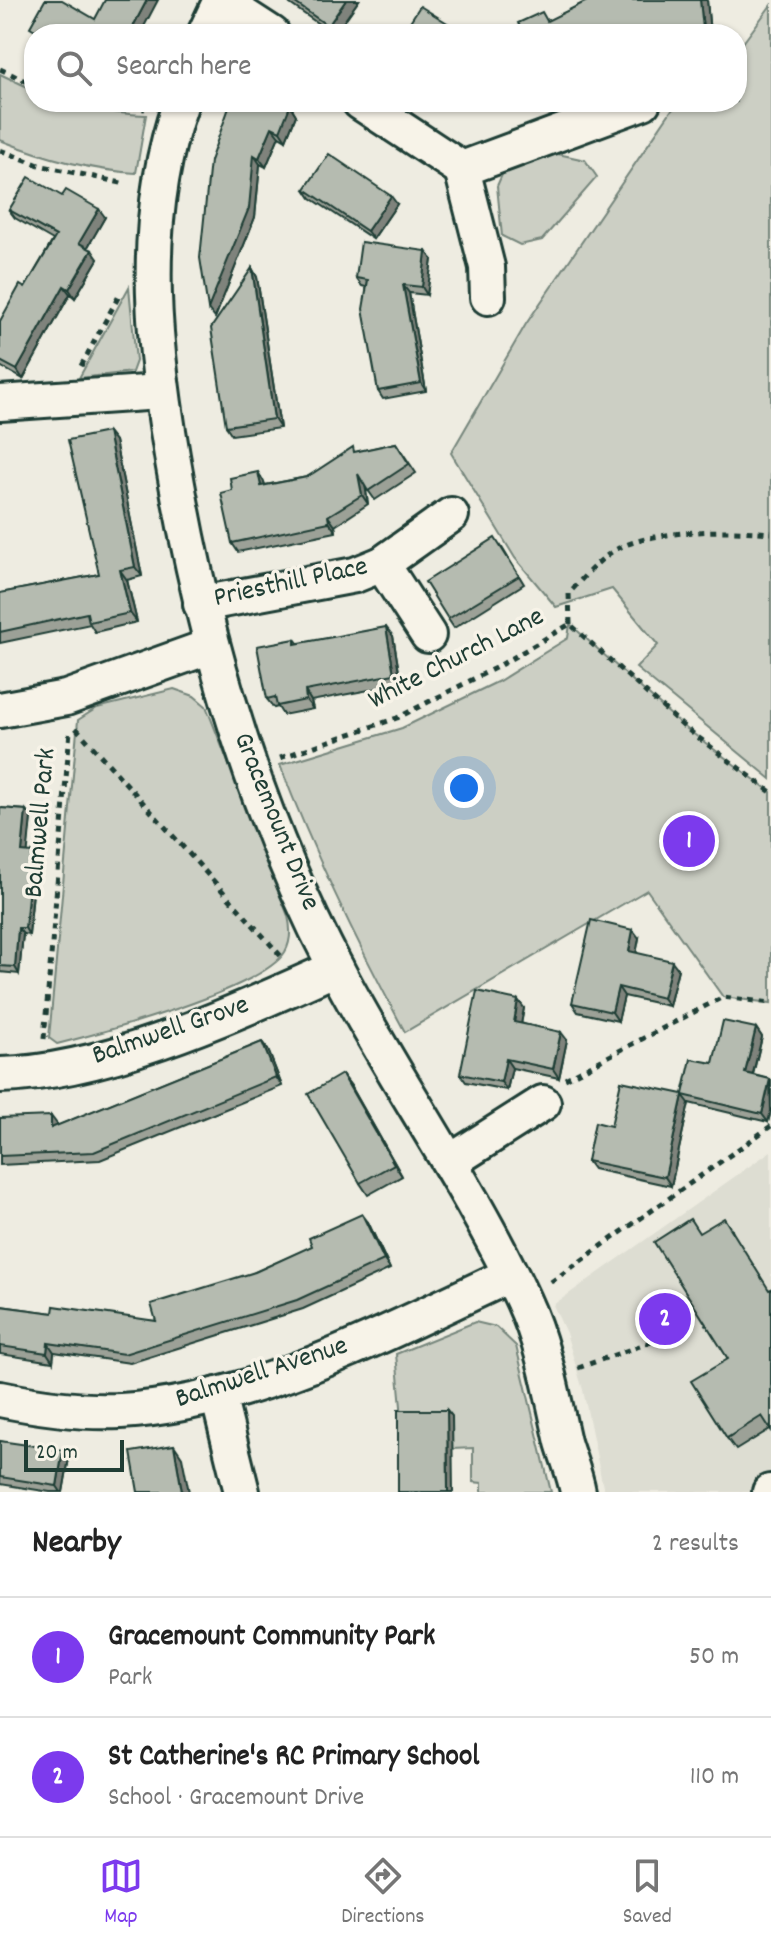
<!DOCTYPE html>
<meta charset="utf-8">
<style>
:root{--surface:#fff;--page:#f2f2f2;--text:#222;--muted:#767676;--line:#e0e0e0;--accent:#7c3aed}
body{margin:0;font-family:Dekko,sans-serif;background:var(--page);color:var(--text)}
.scale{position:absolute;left:24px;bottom:20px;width:100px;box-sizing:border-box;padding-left:8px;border:4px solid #1f3d34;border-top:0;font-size:22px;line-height:28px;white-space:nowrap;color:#1f3d34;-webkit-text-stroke:6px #f7f3e8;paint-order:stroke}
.you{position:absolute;left:464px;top:788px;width:28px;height:28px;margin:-20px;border:6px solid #fff;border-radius:50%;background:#1a73e8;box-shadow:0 0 0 12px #1a73e833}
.badge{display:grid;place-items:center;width:52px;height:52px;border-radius:50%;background:var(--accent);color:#fff;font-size:26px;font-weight:700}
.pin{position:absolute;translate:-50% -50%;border:4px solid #fff;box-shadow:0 2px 8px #0006}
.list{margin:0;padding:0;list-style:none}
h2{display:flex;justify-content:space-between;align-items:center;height:104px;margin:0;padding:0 32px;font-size:34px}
h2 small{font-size:26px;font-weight:400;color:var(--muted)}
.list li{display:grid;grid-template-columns:52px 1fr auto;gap:24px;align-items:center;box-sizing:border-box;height:120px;padding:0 32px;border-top:2px solid var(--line)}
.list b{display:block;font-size:30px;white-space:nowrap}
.list p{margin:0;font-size:26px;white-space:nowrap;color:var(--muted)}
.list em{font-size:26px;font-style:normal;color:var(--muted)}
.icon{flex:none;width:44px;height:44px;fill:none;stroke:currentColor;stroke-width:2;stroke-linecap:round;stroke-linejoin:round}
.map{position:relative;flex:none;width:771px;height:1492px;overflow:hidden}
.search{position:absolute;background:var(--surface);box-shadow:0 2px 6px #0004;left:24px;right:24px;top:24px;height:88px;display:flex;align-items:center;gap:20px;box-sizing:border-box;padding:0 28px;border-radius:32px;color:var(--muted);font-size:30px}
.sheet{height:344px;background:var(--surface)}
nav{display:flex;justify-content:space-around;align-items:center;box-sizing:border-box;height:112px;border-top:2px solid var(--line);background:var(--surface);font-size:22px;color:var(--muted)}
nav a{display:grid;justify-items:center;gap:4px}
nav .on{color:var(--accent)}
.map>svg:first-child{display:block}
.built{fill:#ddddd2}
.green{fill:#cccfc4;stroke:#76867c;stroke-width:2}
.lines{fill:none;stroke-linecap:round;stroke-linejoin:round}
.minor-casing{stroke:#1f3d34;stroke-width:40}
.path{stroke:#1f3d34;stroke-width:5;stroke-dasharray:6 6;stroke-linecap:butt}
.minor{stroke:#f7f3e8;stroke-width:34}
.wall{fill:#9ca197;stroke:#1f3d34;stroke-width:2}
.shaded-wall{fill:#7f837b;stroke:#1f3d34;stroke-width:2}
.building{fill:#b5bbb0;stroke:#1f3d34;stroke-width:2}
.labels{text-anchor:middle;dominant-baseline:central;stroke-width:7;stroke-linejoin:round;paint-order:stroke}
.street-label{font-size:28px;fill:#1f3d34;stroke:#f7f3e8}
</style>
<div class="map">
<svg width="771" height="1492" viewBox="0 0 771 1492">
<rect width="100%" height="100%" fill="#eeece1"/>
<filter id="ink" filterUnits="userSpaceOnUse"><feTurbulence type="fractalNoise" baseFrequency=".0125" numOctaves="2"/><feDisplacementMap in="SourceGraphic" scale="16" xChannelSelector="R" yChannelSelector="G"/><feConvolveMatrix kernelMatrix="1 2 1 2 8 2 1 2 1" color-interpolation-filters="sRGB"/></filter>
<g filter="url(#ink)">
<path class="built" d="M 771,1151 L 771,1492 L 604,1492 L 583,1390 L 566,1333 L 553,1305 Z"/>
<g class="green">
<path d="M 771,5 L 771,779 L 636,668 L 658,645 L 612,589 L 556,607 L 515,558 L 451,453 L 526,324 L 671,111 L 681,102 L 737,102 L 737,51 Z"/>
<path d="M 0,74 L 34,90 L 34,102 C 73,102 108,115 146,115 L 136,173 C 88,170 45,158 0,140 Z"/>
<path d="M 558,154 L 585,160 L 597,177 L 542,240 L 520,245 L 502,236 L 497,186 L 504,170 L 527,160 Z"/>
<path d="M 129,287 L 136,361 L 132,372 L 79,378 Z"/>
<path d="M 570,624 L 683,726 L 771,792 L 771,1003 L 723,997 L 647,890 L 405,1032 C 358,945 316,858 280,765 L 402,728 L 499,681 L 568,638 Z"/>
<path d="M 174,689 L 194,696 L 206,706 L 288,916 C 291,928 292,940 285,952 C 261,990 104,1032 57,1044 L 49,1038 L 78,720 L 97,708 Z"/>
<path d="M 475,1322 L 496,1327 L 516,1346 L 551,1492 L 482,1492 L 482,1483 L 473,1482 L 473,1448 L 452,1449 L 402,1417 L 396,1354 Z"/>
</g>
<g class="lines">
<g class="minor-casing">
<g id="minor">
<path d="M 221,1 L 272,34"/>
<path d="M 205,34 L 221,0"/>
<path d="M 181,102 C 137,226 154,358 177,484 C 207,652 257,818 337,970 C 395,1081 470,1185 523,1300 C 544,1345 552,1394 563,1442 C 568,1459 575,1475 578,1492"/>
<path d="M 360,102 L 462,169"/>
<path d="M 488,297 L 487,267 L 462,169 L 643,102"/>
<path d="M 0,403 L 160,392"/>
<path d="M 382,564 L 428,635"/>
<path d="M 201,604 L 355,575 L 382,564 L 451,515"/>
<path d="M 0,710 L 66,698 L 211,646"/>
<path d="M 0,1075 C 107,1073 239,1011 336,968"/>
<path d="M 450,1162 L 543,1103"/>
<path d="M 218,1395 L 242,1492"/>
<path d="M 0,1399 C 39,1407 81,1413 121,1411 C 257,1403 388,1331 510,1275"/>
<path d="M 770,1492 L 771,1492"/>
</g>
</g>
<g class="path">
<path d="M 0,69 L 34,85"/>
<path d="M 95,102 L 145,109"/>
<path d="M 0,150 L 39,165 L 126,184"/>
<path d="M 81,366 L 120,294"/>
<path d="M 570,624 L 569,593 C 584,577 601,556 621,547 C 657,530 731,529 771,533"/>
<path d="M 76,728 L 281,956"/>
<path d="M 280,758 L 397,718 L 497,667 L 570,624 L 683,726 L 771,792"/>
<path d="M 44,1039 L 70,731"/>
<path d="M 565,1079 L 723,997 L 771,1003"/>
<path d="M 551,1282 L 771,1126"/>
<path d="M 578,1368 L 690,1328"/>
</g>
<use href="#minor" class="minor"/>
</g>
<g class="wall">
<path d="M 287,0 L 359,0 L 335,34 L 333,34 L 290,4 Z"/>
<path d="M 589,0 L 707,0 L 710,34 L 524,34 Z"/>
<path d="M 231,102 L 291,102 L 293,104 L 291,107 L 296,115 L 286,140 L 279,136 L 266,167 L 260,164 L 255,217 L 215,318 Z"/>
<path d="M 305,189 L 397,204 L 373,239 L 311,198 Z"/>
<path d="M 62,196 L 105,217 L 87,248 L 98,259 L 75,298 L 70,294 L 23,379 L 0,366 L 0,321 L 25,288 L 53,240 L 15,218 L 9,210 Z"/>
<path d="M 432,259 L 427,295 L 409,293 L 426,391 L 383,399 L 378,391 L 366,287 L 362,286 L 356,278 Z"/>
<path d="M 252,268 L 257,277 L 280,428 L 232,435 L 226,426 Z"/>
<path d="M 108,432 L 115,441 L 142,576 L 127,580 L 137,622 L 95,632 L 90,624 L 0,643 L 0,593 L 99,574 Z"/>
<path d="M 396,443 L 416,473 L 375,500 L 365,486 L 368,504 L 335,526 L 336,532 L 238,552 L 232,543 L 264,482 L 265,485 L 307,477 L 356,452 Z"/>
<path d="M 501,546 L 524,584 L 454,628 L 448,619 Z"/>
<path d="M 393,636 L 401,684 L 311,701 L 313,709 L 283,715 L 278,707 L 274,708 L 267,699 L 295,639 L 298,643 Z"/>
<path d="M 0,808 L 26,810 L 31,817 L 27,853 L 36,859 L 29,935 L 23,934 L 19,974 L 0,972 Z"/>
<path d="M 639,938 L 636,953 L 678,969 L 669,1006 L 624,996 L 618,1021 L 578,1012 L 572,1003 Z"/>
<path d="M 518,1000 L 524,1008 L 521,1023 L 567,1040 L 559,1078 L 512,1068 L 507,1090 L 466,1082 L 460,1074 Z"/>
<path d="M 756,1028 L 762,1037 L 753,1075 L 771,1080 L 771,1111 L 768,1122 L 689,1103 L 671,1186 L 593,1169 L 587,1161 L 611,1126 L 683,1094 L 713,1063 Z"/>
<path d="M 262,1042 L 268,1050 L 282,1086 L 100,1160 L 0,1165 L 0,1118 L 57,1124 L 57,1126 Z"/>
<path d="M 342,1074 L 351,1086 L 402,1176 L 368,1195 L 360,1183 Z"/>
<path d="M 368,1222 L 390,1269 L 303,1309 L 130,1363 L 54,1352 L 53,1362 L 0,1354 L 0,1306 L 53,1313 L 156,1321 L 255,1272 Z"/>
<path d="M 732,1230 L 770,1429 L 736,1450 L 727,1438 L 728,1359 L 700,1233 Z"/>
<path d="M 0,1441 L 69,1458 L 63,1492 L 50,1492 L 0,1484 Z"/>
</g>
<g class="shaded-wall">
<path d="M 147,0 L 158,0 L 140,34 L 129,34 Z"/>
<path d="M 346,0 L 359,0 L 335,34 L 334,34 L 328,26 Z"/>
<path d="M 700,0 L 707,0 L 710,34 L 706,34 L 703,29 Z"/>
<path d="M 283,102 L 291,102 L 293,104 L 291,107 L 296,115 L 286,140 L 280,131 Z"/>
<path d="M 272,127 L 279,136 L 266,167 L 259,158 Z"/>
<path d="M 254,155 L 260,164 L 255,217 L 215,318 L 208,309 Z"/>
<path d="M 391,196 L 397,204 L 373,239 L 367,231 Z"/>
<path d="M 99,209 L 105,217 L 85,252 L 79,243 Z"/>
<path d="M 92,250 L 98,259 L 75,298 L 69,289 Z"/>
<path d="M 426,251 L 432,259 L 427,295 L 422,287 Z"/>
<path d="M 252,268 L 257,277 L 280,428 L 274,419 Z"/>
<path d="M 403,285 L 409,293 L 426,391 L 421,383 Z"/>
<path d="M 64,286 L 70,294 L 23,379 L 17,370 Z"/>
<path d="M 108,432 L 115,441 L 142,576 L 135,567 Z"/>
<path d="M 258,472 L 264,482 L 268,496 L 261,486 Z"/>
<path d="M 358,474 L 365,484 L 368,504 L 362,495 Z"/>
<path d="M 328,516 L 335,526 L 336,532 L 329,522 Z"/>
<path d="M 120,570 L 127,580 L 137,622 L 130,613 Z"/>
<path d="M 386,627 L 393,636 L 401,684 L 394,674 Z"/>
<path d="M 305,691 L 311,701 L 313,709 L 306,700 Z"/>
<path d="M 26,810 L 31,817 L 27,859 L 22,852 Z"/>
<path d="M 32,853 L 36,859 L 29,935 L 25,928 Z"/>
<path d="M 18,928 L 23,934 L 19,974 L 15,967 Z"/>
<path d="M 633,930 L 639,938 L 635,960 L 629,951 Z"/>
<path d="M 672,961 L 678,969 L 669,1006 L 663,998 Z"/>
<path d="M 618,987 L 624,996 L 618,1021 L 612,1012 Z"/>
<path d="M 518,1000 L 524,1008 L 520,1030 L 514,1022 Z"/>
<path d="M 756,1028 L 762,1037 L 751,1081 L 745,1073 Z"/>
<path d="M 561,1032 L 567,1040 L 559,1078 L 553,1069 Z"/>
<path d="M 262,1042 L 268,1050 L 282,1086 L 276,1077 Z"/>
<path d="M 506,1059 L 512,1068 L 507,1090 L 501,1082 Z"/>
<path d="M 342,1074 L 351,1086 L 402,1176 L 394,1164 Z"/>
<path d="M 770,1079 L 771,1111 L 768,1122 L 762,1114 Z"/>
<path d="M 683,1095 L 689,1103 L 671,1186 L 665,1177 Z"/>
<path d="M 51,1116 L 57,1124 L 57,1136 L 51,1128 Z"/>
<path d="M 362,1214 L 368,1222 L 390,1269 L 384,1260 Z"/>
<path d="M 48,1343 L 54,1352 L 53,1362 L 47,1353 Z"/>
<path d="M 447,1410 L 452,1416 L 453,1492 L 448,1492 Z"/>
<path d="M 174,1445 L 182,1457 L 189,1492 L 182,1492 Z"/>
<path d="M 63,1450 L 69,1458 L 63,1492 L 61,1492 L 57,1486 Z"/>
</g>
<g class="building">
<path d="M 45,0 L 62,0 L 95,19 L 105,0 L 147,0 L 129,34 L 42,34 L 30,27 Z"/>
<path d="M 291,0 L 346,0 L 328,26 Z"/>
<path d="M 589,0 L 700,0 L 703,29 L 642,34 L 524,34 L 518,23 L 542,12 L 547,21 Z"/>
<path d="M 420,6 L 465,34 L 402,34 Z"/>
<path d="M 231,102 L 283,102 L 283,103 L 290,106 L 280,131 L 272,127 L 259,158 L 254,155 L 249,208 L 208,309 L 200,258 L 210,161 Z"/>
<path d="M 329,154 L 391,196 L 367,231 L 305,189 Z"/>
<path d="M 29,177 L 62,196 L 66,190 L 99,209 L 79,243 L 92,250 L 69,289 L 64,286 L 17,370 L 0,361 L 0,321 L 20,285 L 25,288 L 56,236 L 9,210 Z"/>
<path d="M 361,242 L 426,251 L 422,287 L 403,285 L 421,383 L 378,391 L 363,309 L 368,280 L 356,278 Z"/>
<path d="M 252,268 L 274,419 L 226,426 L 211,328 Z"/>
<path d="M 108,432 L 135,567 L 120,570 L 130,613 L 89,622 L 87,613 L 0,632 L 0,593 L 99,574 L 68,440 Z"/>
<path d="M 396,443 L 409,464 L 368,491 L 358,474 L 362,495 L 328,516 L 329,522 L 232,543 L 221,493 L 232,490 L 230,478 L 258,472 L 261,486 L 307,477 L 353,447 L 354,452 Z"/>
<path d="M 495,538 L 519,576 L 448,619 L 425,582 Z"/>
<path d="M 386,627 L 394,674 L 305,691 L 306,700 L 277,706 L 275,697 L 267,699 L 257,646 L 295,639 L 295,644 Z"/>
<path d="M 0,808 L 26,810 L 22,852 L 32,853 L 25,928 L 18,928 L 15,967 L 0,966 Z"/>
<path d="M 591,920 L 633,930 L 629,951 L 672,961 L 663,998 L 618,987 L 612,1012 L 572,1003 Z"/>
<path d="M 477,991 L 518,1000 L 514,1022 L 561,1032 L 553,1069 L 506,1059 L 501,1082 L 460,1074 Z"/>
<path d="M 723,1021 L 756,1028 L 745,1073 L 770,1079 L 762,1114 L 683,1095 L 665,1177 L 587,1161 L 595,1122 L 611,1126 L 621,1081 L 683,1094 L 691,1059 L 713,1063 Z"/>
<path d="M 262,1042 L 276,1077 L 94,1152 L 0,1156 L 0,1118 L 51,1116 L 51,1128 Z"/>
<path d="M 342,1074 L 394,1164 L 360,1183 L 308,1094 Z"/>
<path d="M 362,1214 L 384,1260 L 297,1300 L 124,1354 L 48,1343 L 47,1353 L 0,1346 L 0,1306 L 53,1313 L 54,1306 L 156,1321 L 151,1304 L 255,1272 L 312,1246 L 309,1238 Z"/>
<path d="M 724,1218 L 769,1290 L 771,1289 L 771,1430 L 762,1416 L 727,1438 L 691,1381 L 728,1359 L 654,1242 L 690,1219 L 699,1233 Z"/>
<path d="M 398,1410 L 447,1410 L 448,1492 L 398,1492 Z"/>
<path d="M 0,1441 L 63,1450 L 57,1486 L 0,1477 Z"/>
<path d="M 174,1445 L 182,1492 L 138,1492 L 131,1452 Z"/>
</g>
</g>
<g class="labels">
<g class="street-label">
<text transform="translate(291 584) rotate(-12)">Priesthill Place</text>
<text transform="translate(457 660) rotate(-27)">White Church Lane</text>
<text transform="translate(275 822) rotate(68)">Gracemount Drive</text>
<text transform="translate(42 823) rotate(-85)">Balmwell Park</text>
<text transform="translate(171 1032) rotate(-19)">Balmwell Grove</text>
<text transform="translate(262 1374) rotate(-18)">Balmwell Avenue</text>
</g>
</g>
</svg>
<div class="scale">20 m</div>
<div class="you"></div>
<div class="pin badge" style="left:689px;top:841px">1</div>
<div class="pin badge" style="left:665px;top:1319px">2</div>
<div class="search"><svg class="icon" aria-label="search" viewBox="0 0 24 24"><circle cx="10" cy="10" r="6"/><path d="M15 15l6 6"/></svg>Search here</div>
</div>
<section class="sheet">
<h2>Nearby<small>2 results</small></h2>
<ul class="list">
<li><span class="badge">1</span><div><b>Gracemount Community Park</b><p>Park</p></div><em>50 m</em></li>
<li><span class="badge">2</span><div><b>St Catherine's RC Primary School</b><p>School · Gracemount Drive</p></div><em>110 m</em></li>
</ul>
</section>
<nav>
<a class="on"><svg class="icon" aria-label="map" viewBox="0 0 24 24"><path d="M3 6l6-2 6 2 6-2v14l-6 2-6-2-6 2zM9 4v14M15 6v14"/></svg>Map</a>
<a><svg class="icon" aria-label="directions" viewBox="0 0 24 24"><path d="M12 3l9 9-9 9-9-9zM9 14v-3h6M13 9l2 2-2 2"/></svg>Directions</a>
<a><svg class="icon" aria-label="saved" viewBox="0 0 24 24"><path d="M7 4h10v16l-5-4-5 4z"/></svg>Saved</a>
</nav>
